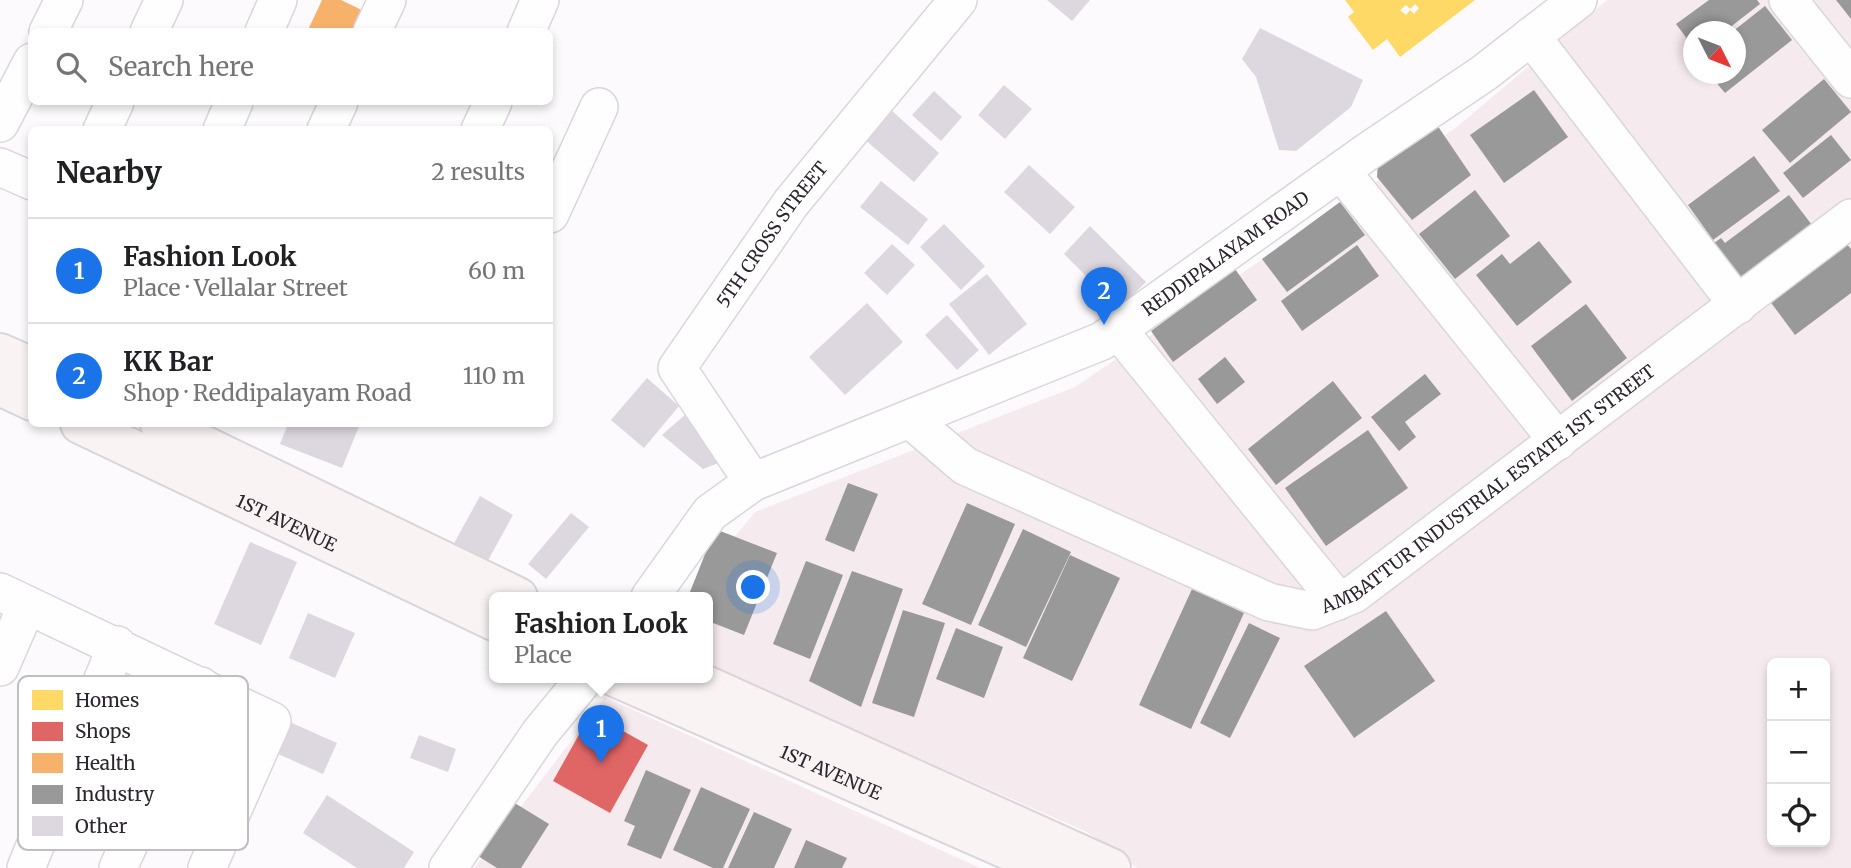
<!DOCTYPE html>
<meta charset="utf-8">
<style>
:root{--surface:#fff;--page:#f6f6f6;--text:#202124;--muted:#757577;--line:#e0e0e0;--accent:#1a73e8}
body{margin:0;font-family:Merriweather,serif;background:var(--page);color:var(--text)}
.controls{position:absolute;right:21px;bottom:21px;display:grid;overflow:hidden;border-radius:10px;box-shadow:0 4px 10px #0003}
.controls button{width:63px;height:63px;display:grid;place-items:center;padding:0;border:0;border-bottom:2px solid var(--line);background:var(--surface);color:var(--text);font:35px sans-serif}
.compass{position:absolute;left:1683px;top:21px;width:63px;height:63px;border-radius:50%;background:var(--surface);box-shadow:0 4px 10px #0003;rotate:132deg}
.you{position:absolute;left:754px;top:588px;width:24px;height:24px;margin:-18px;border:5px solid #fff;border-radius:50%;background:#1a73e8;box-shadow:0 0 0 10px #1a73e833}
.badge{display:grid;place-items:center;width:46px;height:46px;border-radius:50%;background:var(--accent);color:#fff;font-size:23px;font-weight:700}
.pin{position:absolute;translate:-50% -58px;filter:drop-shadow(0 2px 4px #0008)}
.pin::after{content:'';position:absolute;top:37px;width:24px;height:21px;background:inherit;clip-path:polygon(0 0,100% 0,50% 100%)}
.popup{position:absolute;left:489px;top:592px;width:224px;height:91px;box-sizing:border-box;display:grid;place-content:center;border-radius:10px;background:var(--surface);filter:drop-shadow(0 2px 5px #0005);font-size:23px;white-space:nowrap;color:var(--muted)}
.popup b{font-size:26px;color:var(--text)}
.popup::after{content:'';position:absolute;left:50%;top:100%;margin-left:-14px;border:14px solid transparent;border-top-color:var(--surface)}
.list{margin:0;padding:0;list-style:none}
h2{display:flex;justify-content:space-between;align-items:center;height:91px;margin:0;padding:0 28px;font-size:30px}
h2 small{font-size:23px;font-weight:400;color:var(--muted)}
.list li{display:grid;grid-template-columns:46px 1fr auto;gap:21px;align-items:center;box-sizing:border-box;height:105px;padding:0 28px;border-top:2px solid var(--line)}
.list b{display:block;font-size:26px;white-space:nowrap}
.list p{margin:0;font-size:23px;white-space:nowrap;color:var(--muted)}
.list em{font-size:23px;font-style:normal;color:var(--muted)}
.icon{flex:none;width:38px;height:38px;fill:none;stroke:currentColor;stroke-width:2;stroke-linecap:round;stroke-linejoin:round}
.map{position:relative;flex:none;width:1851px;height:868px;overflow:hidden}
.search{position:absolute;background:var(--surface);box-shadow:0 4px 10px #0003;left:28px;top:28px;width:525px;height:77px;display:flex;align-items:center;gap:18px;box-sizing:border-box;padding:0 24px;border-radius:10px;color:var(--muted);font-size:26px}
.panel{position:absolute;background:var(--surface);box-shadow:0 4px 10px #0003;left:28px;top:126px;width:525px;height:301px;border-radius:10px}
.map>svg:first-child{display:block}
.industrial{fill:#f5eaed;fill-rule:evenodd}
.homes{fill:#ffd966;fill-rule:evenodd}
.shops{fill:#e06666}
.health{fill:#f6b26b}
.industry{fill:#999}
.building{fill:#ddd8df}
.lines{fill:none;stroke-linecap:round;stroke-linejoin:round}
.minor-casing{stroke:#dbd5dd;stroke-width:40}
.major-casing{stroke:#d8d6da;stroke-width:42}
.minor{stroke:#fffeff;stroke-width:37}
.major{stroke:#f9f3f3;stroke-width:38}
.labels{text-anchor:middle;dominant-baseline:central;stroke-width:7;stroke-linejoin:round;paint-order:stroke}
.street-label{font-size:18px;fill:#2d252f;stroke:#fff}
.key{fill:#fff;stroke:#c0bec1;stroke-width:2}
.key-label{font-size:19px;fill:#2d252f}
</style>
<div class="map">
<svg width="1851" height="868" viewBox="0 0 1851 868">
<rect width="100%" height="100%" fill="#fdfafe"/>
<g class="industrial">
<path d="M 1607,0 L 1851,0 L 1851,868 L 1137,868 L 1087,832 L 708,666 L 708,597 L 685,597 L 755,512 L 1075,387 L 1458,126 ZM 1694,32 L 1736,32 L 1736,74 L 1694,74 ZM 1772,663 L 1825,663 L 1825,842 L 1772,842 Z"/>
<path d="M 605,697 L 980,868 L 474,868 Z"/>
</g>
<path class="homes" d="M 1345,0 L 1475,0 L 1400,57 L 1387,39 L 1373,50 L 1348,17 L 1354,12 ZM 1415,4 L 1419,8 L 1414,14 L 1410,10 L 1406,15 L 1400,10 L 1406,5 L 1410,9 Z"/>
<path class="shops" d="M 591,713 L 648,745 L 610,813 L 553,781 Z"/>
<path class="health" d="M 322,0 L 341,0 L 372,15 L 364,32 L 307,32 Z"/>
<g class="industry">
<path d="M 1709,0 L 1757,0 L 1760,4 L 1724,32 L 1694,32 L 1694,48 L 1676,24 Z"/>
<path d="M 1836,0 L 1851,0 L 1851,19 Z"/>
<path d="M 1765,6 L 1792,40 L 1725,93 L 1709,74 L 1736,74 L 1736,32 L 1732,32 Z"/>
<path d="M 1824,79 L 1851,112 L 1790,163 L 1762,130 Z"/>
<path d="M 1534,90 L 1568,137 L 1504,183 L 1470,135 Z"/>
<path d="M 1435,122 L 1471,175 L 1412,220 L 1377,177 L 1378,160 Z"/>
<path d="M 1831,135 L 1851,160 L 1803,198 L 1783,173 Z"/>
<path d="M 1754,156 L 1780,191 L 1713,240 L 1688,205 Z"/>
<path d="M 1475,190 L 1510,236 L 1455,279 L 1419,234 Z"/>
<path d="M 1789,195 L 1815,229 L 1740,286 L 1710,246 L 1721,238 L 1725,243 Z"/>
<path d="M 1340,202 L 1365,235 L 1287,292 L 1262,259 Z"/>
<path d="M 1539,241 L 1572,282 L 1517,326 L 1476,275 L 1502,254 L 1510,264 Z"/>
<path d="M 1845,242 L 1851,249 L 1851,293 L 1795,335 L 1769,300 Z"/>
<path d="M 1357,245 L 1379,276 L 1302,331 L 1281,301 Z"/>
<path d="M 1235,269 L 1257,300 L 1173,362 L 1151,331 Z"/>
<path d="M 1586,304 L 1627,358 L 1572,401 L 1531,346 Z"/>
<path d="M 1225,357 L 1245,382 L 1217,404 L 1198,379 Z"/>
<path d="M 1425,374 L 1441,394 L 1405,422 L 1416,437 L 1399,451 L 1371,417 Z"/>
<path d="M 1333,381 L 1362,418 L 1276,485 L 1248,449 Z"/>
<path d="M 1368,430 L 1408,488 L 1326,546 L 1285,488 Z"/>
<path d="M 848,483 L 878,494 L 854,552 L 825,540 Z"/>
<path d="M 967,503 L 1015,524 L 971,625 L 922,604 Z"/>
<path d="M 715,529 L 777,553 L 744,635 L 708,621 L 708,597 L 688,597 Z"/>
<path d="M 1023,529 L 1071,552 L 1026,647 L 978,625 Z"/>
<path d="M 1070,555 L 1120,578 L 1072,681 L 1023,658 Z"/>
<path d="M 806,561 L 843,575 L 810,659 L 773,644 Z"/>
<path d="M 852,571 L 903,589 L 861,707 L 809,681 Z"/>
<path d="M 1192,589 L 1244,613 L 1191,729 L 1139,705 Z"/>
<path d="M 903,610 L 945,623 L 914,717 L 872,703 Z"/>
<path d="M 1386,611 L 1435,681 L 1354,738 L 1304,666 Z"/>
<path d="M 1249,623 L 1280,638 L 1230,738 L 1200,723 Z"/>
<path d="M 956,628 L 1003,647 L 984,698 L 936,679 Z"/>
<path d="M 646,770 L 691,790 L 661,859 L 627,845 L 635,826 L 624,821 Z"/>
<path d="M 701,787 L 750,809 L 723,868 L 713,868 L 673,850 Z"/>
<path d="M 513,802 L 549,824 L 521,868 L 497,868 L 478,856 Z"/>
<path d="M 754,812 L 792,829 L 774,868 L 728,868 Z"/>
<path d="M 806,840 L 847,858 L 842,868 L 794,868 Z"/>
</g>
<g class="building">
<path d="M 1047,0 L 1090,0 L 1072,21 Z"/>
<path d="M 1260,28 L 1363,80 L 1351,107 L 1296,151 L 1279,150 L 1256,77 L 1242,59 Z"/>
<path d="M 1004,85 L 1032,109 L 1005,139 L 978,115 Z"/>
<path d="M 934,91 L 962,117 L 941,141 L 912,115 Z"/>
<path d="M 882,102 L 939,153 L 914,182 L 856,132 Z"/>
<path d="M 1029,165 L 1075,207 L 1050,234 L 1004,192 Z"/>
<path d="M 881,181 L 928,219 L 908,245 L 860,207 Z"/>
<path d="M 944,224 L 985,266 L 961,290 L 920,247 Z"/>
<path d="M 1090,226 L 1146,282 L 1119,309 L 1064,254 Z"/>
<path d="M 892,244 L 915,265 L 887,295 L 864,273 Z"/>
<path d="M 987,274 L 1027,324 L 989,355 L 949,304 Z"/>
<path d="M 867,303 L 903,342 L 845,395 L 809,357 Z"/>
<path d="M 947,315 L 979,350 L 957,370 L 925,335 Z"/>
<path d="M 647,378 L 679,406 L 644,448 L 611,420 Z"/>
<path d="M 687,413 L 723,461 L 703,469 L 662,435 Z"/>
<path d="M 288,424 L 360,424 L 342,468 L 280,444 Z"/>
<path d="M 480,496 L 513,515 L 486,564 L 453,545 Z"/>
<path d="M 571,513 L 589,527 L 546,579 L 528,564 Z"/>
<path d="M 250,542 L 297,562 L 261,645 L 214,624 Z"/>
<path d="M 308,613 L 355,633 L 335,678 L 289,658 Z"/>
<path d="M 283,719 L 337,743 L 323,774 L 269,750 Z"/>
<path d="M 419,735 L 456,749 L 448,772 L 410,758 Z"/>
<path d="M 327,795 L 414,852 L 404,868 L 357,868 L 303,833 Z"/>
</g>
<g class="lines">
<g class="minor-casing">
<g id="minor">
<path d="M 1788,0 L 1851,79"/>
<path d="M 48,32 L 64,0"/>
<path d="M 149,32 L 164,0"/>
<path d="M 264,32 L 278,0"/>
<path d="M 372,32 L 387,0"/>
<path d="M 526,32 L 540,0"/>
<path d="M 1531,36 L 1738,305"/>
<path d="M 0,123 L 32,62"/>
<path d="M 102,130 L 115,102"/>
<path d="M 222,130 L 234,102"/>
<path d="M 326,130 L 339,102"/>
<path d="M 480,130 L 493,102"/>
<path d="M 0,167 L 32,181"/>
<path d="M 1341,171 L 1558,441"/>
<path d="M 550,214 L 599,107"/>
<path d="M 1118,330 L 1338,601"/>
<path id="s1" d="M 911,420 L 965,466 L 1269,602 L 1312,611 L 1354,594 L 1851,218"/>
<path id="s2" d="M 753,482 L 677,368 L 791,203 L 958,0"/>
<path d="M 0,592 L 272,721 L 207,868"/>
<path id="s3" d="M 650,597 L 710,513 L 753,482 L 1102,341 L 1367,152 L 1484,73 L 1578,0"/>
<path d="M 0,667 L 27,605"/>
<path d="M 26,868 L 117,645"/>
<path d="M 118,868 L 201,686"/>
<path d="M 448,868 L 540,733 L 586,677"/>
</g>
</g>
<g class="major-casing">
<g id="major">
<path d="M 0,353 L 32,367"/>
<path d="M 0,386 L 32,401"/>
<path id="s4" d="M 80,424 L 494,621"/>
<path d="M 160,424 L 518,597"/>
<path id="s5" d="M 615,677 L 1049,868"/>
<path d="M 688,677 L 1111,868"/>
</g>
</g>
<use href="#minor" class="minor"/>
<use href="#major" class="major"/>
</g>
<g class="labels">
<g class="street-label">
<text stroke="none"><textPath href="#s2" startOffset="301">5TH CROSS STREET</textPath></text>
<text stroke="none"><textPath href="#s3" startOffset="684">REDDIPALAYAM ROAD</textPath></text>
<text stroke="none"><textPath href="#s1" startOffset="663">AMBATTUR INDUSTRIAL ESTATE 1ST STREET</textPath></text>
<text stroke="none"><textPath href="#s4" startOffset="229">1ST AVENUE</textPath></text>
<text stroke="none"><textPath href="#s5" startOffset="236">1ST AVENUE</textPath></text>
</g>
</g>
<rect x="18" y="676" width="230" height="174" rx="10" class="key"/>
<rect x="32" y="690" width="31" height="20" fill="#ffd966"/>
<rect x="32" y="722" width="31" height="19" fill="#e06666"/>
<rect x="32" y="753" width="31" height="20" fill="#f6b26b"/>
<rect x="32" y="785" width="31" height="19" fill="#999"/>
<rect x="32" y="816" width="31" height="20" fill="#ddd8df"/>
<g class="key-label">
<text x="75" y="707">Homes</text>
<text x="75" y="738">Shops</text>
<text x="75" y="770">Health</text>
<text x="75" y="801">Industry</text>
<text x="75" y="833">Other</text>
</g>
</svg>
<div class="controls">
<button>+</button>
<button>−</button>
<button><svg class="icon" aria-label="locate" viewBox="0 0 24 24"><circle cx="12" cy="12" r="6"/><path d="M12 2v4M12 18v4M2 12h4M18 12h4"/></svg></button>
</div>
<svg class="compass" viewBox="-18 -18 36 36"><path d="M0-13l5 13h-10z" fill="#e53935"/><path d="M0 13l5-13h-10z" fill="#757577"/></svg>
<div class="you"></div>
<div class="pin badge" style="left:601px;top:763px">1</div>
<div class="popup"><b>Fashion Look</b>Place</div>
<div class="pin badge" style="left:1104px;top:325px">2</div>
<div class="search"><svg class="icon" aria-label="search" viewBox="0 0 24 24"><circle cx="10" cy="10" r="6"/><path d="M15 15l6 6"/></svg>Search here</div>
<section class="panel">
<h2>Nearby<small>2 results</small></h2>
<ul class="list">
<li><span class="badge">1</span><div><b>Fashion Look</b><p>Place · Vellalar Street</p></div><em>60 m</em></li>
<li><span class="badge">2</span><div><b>KK Bar</b><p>Shop · Reddipalayam Road</p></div><em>110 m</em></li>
</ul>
</section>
</div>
